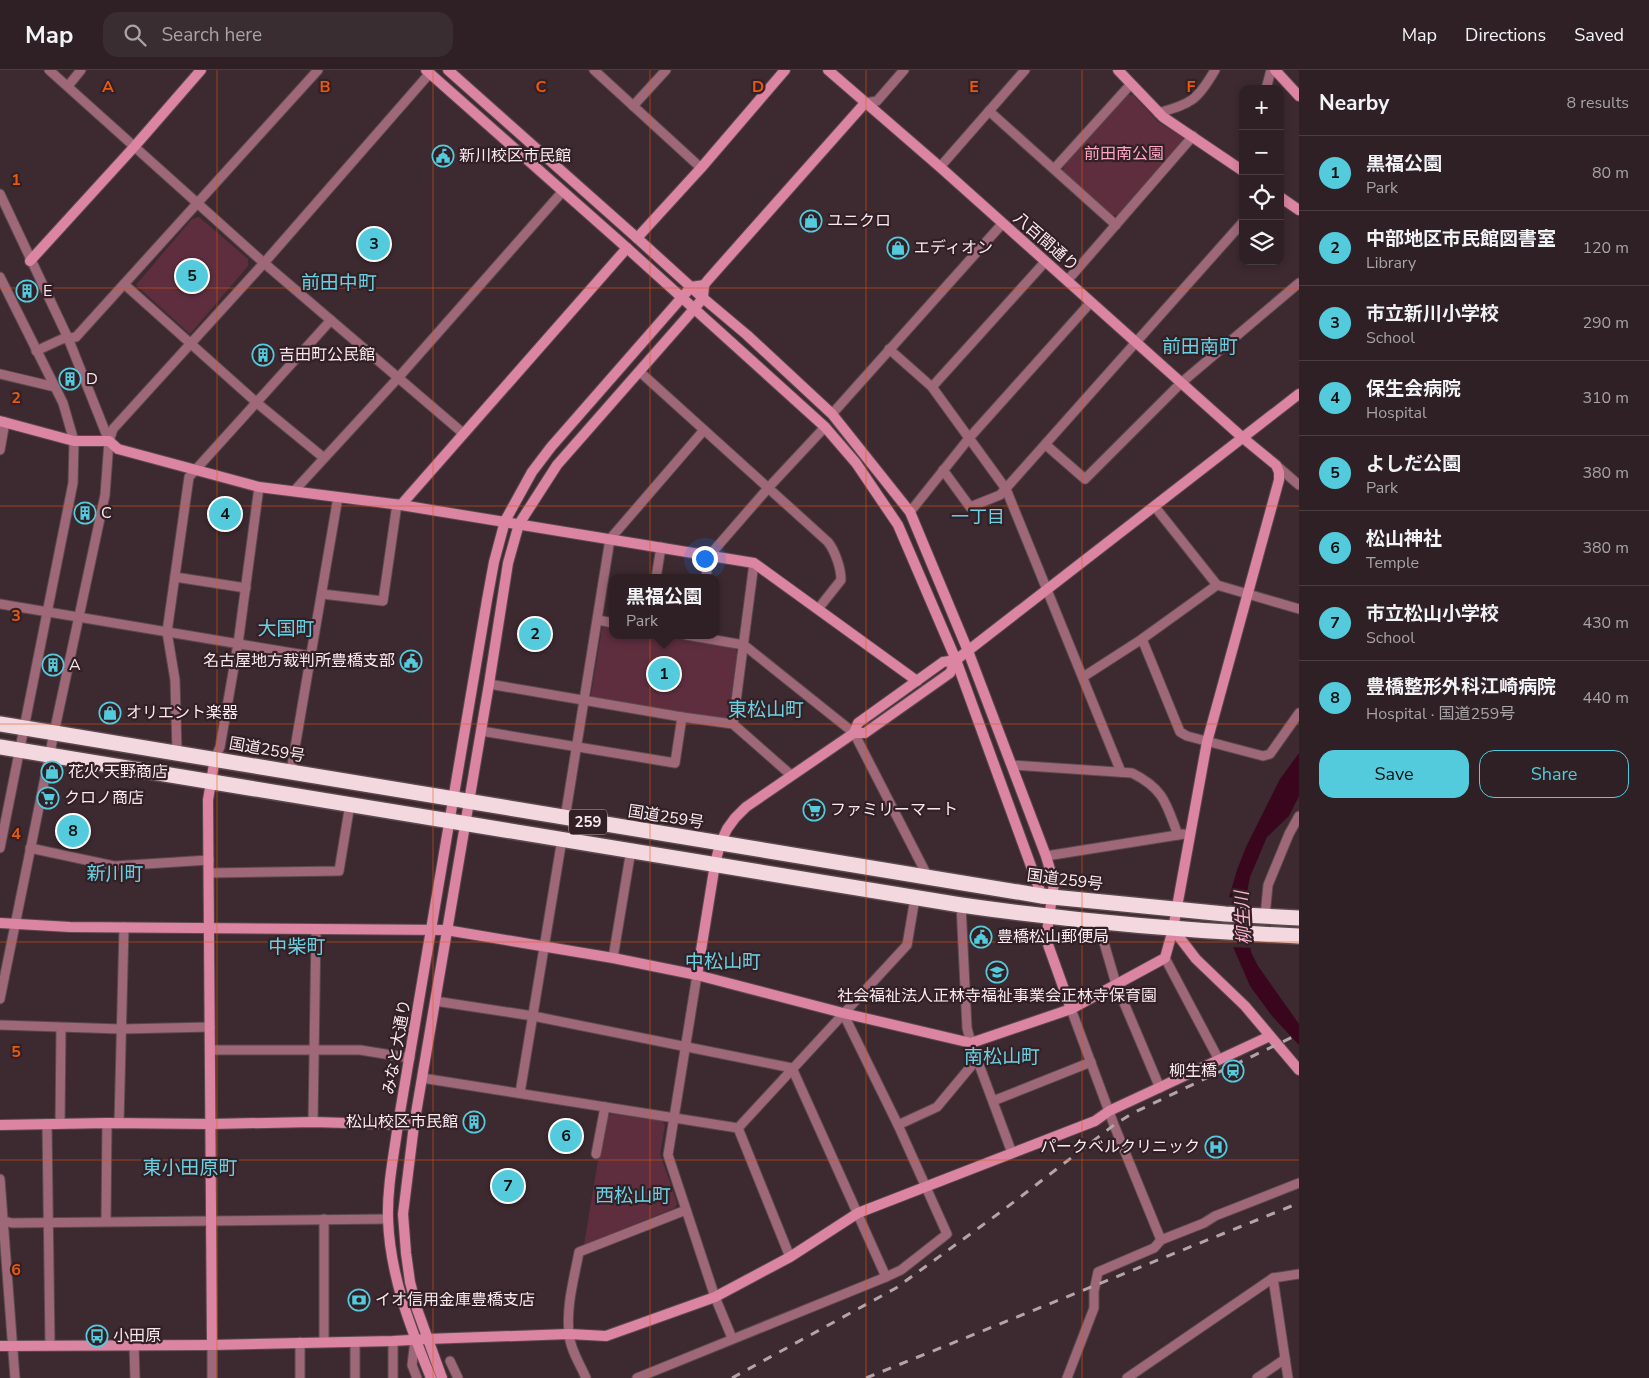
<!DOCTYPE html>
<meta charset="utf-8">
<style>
:root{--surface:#2e2024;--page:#3a2d31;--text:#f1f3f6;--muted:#a7a3a6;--line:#493e41;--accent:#53cbdc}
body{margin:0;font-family:"Nunito Sans","Noto Sans JP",sans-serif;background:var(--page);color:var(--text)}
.controls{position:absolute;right:15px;top:15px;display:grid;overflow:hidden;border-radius:10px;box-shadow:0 2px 8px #0003}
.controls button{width:45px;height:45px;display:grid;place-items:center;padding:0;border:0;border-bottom:1px solid var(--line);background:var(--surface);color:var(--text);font:25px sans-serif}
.you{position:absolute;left:704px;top:488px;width:18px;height:18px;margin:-12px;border:4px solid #fff;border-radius:50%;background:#1a73e8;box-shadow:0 0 0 8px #1a73e833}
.badge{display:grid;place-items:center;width:32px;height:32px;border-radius:50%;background:var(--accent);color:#111;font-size:16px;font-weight:700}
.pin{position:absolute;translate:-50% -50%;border:2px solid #fff;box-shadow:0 1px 5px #0006}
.popup{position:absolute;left:609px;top:504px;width:110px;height:65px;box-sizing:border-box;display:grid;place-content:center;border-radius:10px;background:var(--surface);filter:drop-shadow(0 1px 4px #0005);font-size:16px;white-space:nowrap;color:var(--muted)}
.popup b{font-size:19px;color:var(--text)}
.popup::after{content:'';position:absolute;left:50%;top:100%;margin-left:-10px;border:10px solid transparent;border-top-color:var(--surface)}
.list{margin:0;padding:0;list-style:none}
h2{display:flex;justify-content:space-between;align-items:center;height:65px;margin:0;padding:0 20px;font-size:21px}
h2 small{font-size:16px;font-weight:400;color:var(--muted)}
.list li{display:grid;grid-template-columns:32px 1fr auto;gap:15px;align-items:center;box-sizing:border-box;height:75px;padding:0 20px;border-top:1px solid var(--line)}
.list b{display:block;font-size:19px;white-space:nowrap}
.list p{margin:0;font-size:16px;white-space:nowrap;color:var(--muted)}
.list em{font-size:16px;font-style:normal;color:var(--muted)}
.actions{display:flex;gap:10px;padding:15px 20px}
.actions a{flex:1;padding:11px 0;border:1px solid var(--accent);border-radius:15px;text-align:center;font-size:18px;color:var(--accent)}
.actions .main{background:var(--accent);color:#111}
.icon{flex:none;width:28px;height:28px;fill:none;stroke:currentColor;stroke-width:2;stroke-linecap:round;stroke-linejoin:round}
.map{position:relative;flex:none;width:1299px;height:1308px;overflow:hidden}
header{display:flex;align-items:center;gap:30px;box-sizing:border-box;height:70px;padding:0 25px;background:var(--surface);border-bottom:1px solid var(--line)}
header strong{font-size:24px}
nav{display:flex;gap:28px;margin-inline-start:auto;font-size:18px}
.search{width:350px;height:45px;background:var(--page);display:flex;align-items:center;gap:12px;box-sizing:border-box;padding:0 18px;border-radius:15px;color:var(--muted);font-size:19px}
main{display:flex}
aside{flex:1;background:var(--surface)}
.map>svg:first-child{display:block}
.green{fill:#5e2e3f}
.water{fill:#3a061e}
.pier{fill:#3d2a30}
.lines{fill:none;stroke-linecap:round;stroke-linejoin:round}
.street-casing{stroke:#5b494e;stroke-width:11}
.secondary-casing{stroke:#5b494e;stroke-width:12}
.highway-casing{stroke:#5b494e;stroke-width:18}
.street{stroke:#9e6879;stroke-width:9}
.secondary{stroke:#db85a3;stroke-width:10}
.highway{stroke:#f4d8e0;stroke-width:15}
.rail{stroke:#b4a4a9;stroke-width:3;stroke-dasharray:9 9;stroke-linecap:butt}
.grid{fill:none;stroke:#e8590c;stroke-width:1;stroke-opacity:0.55}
.labels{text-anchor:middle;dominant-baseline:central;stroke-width:4.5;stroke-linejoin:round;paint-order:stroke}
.shield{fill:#332026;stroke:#bcadb1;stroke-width:1}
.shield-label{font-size:15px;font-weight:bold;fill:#f7e9ed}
.park-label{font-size:16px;fill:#fca7c3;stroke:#332026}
.poi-label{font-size:16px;fill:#f7e9ed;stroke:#332026;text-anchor:start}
.street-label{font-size:16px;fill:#f7e9ed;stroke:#332026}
.neighbourhood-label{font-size:18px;fill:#69d2e2;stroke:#332026}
.water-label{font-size:18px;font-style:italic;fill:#f7b6cb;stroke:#332026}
.quarter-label{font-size:19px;fill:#69d2e2;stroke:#332026}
.grid-label{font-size:16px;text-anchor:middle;font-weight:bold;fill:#e8590c;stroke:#332026;stroke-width:4.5;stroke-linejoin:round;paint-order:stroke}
</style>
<header>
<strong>Map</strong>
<div class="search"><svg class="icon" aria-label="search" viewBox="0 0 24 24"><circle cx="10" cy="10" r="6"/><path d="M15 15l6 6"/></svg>Search here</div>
<nav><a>Map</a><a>Directions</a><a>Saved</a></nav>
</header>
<main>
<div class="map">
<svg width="1299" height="1308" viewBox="0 0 1299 1308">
<rect width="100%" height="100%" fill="#3d2a30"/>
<g class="green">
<path d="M 1128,25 L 1133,25 L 1158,52 L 1183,67 L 1183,73 L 1119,145 L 1111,145 L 1063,102 L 1064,95 Z"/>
<path d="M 199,147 L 248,189 L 248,196 L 190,264 L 136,215 L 192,149 Z"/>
<path d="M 605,556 L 613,557 L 613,565 L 661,565 L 735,578 L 737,583 L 728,648 L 725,650 L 593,628 L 591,625 L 602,558 Z"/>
<path d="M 611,1044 L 661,1050 L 665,1055 L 660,1084 L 677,1133 L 675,1138 L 584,1175 L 605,1048 Z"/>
</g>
<path class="water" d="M 1299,683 L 1299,726 L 1289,746 L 1267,767 L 1250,807 L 1246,828 L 1251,882 L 1258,896 L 1299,954 L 1299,975 L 1272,946 L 1250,916 L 1234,879 L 1227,852 L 1229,827 L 1237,800 L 1246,777 L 1280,709 Z"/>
<path class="pier" d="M 1227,827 L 1249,829 L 1253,878 L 1231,877 L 1225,851 Z"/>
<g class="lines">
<g class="street-casing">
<g id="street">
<path d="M 49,0 L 264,193 L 464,364"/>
<path d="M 594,0 L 701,98"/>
<path d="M 68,16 L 81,0"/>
<path d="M 1266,19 L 1271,0"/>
<path d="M 865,33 L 877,31 L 904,0"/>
<path d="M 633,36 L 666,0"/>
<path d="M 989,41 L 1116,155"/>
<path d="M 1158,43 C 1192,33 1197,31 1215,0"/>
<path d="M 940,97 L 1025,0"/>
<path d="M 1054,99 L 1131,14"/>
<path d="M 0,124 L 68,268 L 109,371 L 105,425 L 54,663 L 0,929"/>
<path d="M 0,207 L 63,333 L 74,371 L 73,413 L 0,778"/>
<path d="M 1067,211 L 1193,66"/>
<path d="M 124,214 L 257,333 L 324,388"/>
<path d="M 889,279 L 932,317 L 1006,419 L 1121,702"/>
<path d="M 36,281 L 62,269 L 76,267 L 318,0"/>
<path d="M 640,302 L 828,472 C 835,481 841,498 841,510 L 818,539"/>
<path d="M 0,304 L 55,317"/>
<path d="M 932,317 L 1045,192"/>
<path d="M 832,344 L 1002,154"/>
<path d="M 109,371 L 113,359 L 264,193 L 430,3"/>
<path d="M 1046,375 L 1085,409 L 1181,313 L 1299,213"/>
<path d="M 0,380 L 5,352"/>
<path d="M 1276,395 L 1299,415"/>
<path d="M 943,400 L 970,437 L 1000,425 L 1243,152"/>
<path d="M 294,421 L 398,308 L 563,121"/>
<path d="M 1155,437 L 1217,515 L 1299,539"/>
<path d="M 910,442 L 970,367 L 1091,232"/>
<path d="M 175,507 L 246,518"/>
<path d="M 656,508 L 661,477"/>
<path d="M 706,508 L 709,486 L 769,417 L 825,357"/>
<path d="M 322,524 L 383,531 L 397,434"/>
<path d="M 0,534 L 311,586"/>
<path d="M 598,550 L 613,553"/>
<path d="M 686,565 L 744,575 L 854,663 L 928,807"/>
<path d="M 1142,569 L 1180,662 L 1187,666 L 1263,686 L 1270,684 L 1299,643"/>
<path d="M 1083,607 L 1142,569 L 1217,515"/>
<path d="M 489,614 L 682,647 L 733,654 L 791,705"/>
<path d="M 733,654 L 754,493"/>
<path d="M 481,661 L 675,693 L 682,647"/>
<path d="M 177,682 L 175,610 L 167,562 L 189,407 L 331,250"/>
<path d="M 215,688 L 220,677 L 238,574 L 259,417"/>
<path d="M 1012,695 L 1132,703 C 1164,719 1166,733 1178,765"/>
<path d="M 291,701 L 338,427"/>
<path d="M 565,748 L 610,469 L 704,360"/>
<path d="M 30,778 L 114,796 L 209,790"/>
<path d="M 1046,786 L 1184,764"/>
<path d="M 209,803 L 339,801 L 350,734"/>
<path d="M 961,835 L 967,958 L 971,973 L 1012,1083"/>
<path d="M 1265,846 L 1268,815 L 1289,764 L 1299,746"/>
<path d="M 1098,852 L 1116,914 L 1160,1018"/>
<path d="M 613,888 L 631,780"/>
<path d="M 1165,888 L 1219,990"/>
<path d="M 697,905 L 668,1085 L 715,1227 L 732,1268"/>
<path d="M 435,931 L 533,946 L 792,998 L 886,1207"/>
<path d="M 1071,939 L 1114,1055 L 1161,1170"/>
<path d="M 0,955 L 121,959 L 210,957"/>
<path d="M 210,980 L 360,980 L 410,988"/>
<path d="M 422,1008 L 738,1058"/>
<path d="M 520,1023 L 562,769"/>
<path d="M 993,1031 L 1091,992"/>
<path d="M 313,1052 L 316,859"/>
<path d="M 119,1053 L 124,857"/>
<path d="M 47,1054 L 50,1275"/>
<path d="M 60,1054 L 61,958"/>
<path d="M 898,1055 L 937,1037 L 977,989"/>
<path d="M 596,1084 L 605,1037"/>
<path d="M 0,1109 L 15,1308"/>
<path d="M 0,1150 L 12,1153 L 388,1149"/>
<path d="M 106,1151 L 107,1053"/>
<path d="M 790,1187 L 738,1058 L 907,875 L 915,828"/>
<path d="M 1273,1208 L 1299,1204"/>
<path d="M 415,1270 L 412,1295 L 417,1308"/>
<path d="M 393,1271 L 393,1308"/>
<path d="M 300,1272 L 300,1308"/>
<path d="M 324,1272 L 324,1149"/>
<path d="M 355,1272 L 355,1308"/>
<path d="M 134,1275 L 135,1308"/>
<path d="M 212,1275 L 212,1308"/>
<path d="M 450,1291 L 458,1308"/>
<path d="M 586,1308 C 580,1294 570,1279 569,1264 C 566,1236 574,1209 579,1182 L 686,1140"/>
<path d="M 637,1308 L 886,1207 L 901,1200 L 947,1164 L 898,1055 L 843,943"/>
<path d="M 1067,1308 L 1094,1238 L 1094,1221 L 1098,1202 L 1154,1178 L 1161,1170 L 1204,1153 L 1215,1146 L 1299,1113"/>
<path d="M 1127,1308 L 1273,1208 L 1288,1308"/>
<path d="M 1257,1308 L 1285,1289"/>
</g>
</g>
<g class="secondary-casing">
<g id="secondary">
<path d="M 426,0 L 627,178 L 825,357 L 856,393 L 898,455 L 956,590 L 1043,829"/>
<path d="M 448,0 L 637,168 L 703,228 L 747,265 L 832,344 L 910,442 L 968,581 L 1046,786 L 1054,813 L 1046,869 L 1071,939"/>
<path d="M 1118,0 L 1163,47 L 1243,101"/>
<path d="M 1275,0 L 1299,26"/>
<path d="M 1280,127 L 1299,140"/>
<path d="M 637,168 L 701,98 L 785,0"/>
<path d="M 30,191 L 134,77 L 201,0"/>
<path d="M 0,351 L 74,371 L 109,371 L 118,379 L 259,417 L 401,435 L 754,493 L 917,611"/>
<path d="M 401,435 L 627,178"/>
<path d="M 854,663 L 858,653 L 943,592 L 956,590"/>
<path d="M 0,853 L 70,857 L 446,860 L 613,888 L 697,905 L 843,943 L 971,973 L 1071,939 L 1165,888 L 1173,859 L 1207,672 L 1279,410 L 1279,402 L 1276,395 L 1243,368 L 940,97 L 828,0"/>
<path d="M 1173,859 L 1196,889 L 1245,936 L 1299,1000"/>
<path d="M 697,905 L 715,794 L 720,774 L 727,759 L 735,748 L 746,737 L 854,663 L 865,663 L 950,603 L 956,590 L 1299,324"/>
<path d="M 0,1055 L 107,1053 L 211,1054 L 313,1052 L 414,1055"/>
<path d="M 212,1275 L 208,730 L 215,688"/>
<path d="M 0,1276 L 212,1275 L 393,1271 L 427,1269 L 569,1264 L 606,1266 L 715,1227 L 790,1187 L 858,1143 L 1095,1051 L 1109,1041 L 1270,966"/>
<path d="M 431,1308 C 410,1257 390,1205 388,1149 C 387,1117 394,1085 398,1054 L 487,530 L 494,492 L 505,451 L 532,402 L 551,377 L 691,217 L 704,215 L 708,210 L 865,33"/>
<path d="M 442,1308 L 417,1239 L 410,1212 L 406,1183 L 403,1144 L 414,1055 L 489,614 L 508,493 L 519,454 L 557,395 L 694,239 L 703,228 L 704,215"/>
</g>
</g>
<g class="highway-casing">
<g id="highway">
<path d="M 0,654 L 1042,826 L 1225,844 L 1299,848"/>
<path d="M 0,677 L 961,835 C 1073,851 1186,861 1299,866"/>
</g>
</g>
<use href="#street" class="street"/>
<use href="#secondary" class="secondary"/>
<use href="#highway" class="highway"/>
<g class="rail">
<path d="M 732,1308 L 896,1218 L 1002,1141 L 1114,1055 L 1133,1043 L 1299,964"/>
<path d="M 866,1308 L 1299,1133"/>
</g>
</g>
<path class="grid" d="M 217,0 L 217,1308M 433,0 L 433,1308M 650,0 L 650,1308M 866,0 L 866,1308M 1082,0 L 1082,1308M 0,218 L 1299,218M 0,436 L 1299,436M 0,654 L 1299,654M 0,872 L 1299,872M 0,1090 L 1299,1090"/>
<defs>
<g id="civic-ring" transform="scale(1.125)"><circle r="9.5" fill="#332026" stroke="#53cbdc" stroke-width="1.5"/><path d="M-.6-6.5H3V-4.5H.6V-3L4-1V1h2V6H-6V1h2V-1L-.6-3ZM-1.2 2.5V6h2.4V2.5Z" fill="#53cbdc"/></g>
<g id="shop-ring" transform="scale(1.125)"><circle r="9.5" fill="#332026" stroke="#53cbdc" stroke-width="1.5"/><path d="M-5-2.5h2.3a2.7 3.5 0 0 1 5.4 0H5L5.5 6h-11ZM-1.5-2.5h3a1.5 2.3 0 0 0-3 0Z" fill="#53cbdc"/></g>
<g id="building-ring" transform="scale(1.125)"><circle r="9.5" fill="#332026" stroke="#53cbdc" stroke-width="1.5"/><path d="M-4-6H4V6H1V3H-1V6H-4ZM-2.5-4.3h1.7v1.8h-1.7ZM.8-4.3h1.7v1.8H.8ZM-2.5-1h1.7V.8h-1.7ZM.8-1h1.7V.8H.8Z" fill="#53cbdc"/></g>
<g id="supermarket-ring" transform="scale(1.125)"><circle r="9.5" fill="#332026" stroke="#53cbdc" stroke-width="1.5"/><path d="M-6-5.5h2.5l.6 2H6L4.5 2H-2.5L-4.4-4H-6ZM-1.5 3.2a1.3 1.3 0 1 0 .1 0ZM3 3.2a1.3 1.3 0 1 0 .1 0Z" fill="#53cbdc"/></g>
<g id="school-ring" transform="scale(1.125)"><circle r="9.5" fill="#332026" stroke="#53cbdc" stroke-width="1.5"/><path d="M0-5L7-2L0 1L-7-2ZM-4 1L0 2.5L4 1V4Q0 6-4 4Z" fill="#53cbdc"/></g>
<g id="station-ring" transform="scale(1.125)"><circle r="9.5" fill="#332026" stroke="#53cbdc" stroke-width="1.5"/><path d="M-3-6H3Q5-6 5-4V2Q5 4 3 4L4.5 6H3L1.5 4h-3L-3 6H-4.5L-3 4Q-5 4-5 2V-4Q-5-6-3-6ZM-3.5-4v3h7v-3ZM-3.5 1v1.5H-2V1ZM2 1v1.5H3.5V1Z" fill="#53cbdc"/></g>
<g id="hospital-ring" transform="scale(1.125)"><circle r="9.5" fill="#332026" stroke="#53cbdc" stroke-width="1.5"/><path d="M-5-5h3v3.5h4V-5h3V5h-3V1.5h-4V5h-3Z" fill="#53cbdc"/></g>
<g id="bank-ring" transform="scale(1.125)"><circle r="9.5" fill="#332026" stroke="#53cbdc" stroke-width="1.5"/><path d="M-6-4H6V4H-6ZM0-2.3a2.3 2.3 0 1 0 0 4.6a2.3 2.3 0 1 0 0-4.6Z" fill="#53cbdc"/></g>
<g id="bus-ring" transform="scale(1.125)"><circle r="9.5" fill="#332026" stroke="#53cbdc" stroke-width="1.5"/><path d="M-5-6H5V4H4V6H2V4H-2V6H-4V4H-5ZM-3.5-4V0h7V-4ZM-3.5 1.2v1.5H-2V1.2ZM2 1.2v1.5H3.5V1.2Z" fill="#53cbdc"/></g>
</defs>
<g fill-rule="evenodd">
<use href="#civic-ring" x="443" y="86"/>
<use href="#shop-ring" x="811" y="151"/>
<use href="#shop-ring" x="898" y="178"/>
<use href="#building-ring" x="27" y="221"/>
<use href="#building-ring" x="263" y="285"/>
<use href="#building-ring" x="70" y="309"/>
<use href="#building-ring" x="85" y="443"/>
<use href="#civic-ring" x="411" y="591"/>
<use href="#building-ring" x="53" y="595"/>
<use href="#shop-ring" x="110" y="643"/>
<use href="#shop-ring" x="52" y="702"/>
<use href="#supermarket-ring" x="48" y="728"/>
<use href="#supermarket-ring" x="814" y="740"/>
<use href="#civic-ring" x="981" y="867"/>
<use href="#school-ring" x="997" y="902"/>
<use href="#station-ring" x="1233" y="1001"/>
<use href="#building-ring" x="474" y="1052"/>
<use href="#hospital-ring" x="1216" y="1077"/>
<use href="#bank-ring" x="359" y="1230"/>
<use href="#bus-ring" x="97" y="1266"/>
</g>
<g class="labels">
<rect class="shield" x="569" y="739.5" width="38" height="25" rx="4"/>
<g class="shield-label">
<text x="588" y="752">259</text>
</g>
<g class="park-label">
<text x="1124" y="84">前田南公園</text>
</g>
<g class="poi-label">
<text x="459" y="86">新川校区市民館</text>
<text x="827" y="151">ユニクロ</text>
<text x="914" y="178">エディオン</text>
<text x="43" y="221">E</text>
<text x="279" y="285">吉田町公民館</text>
<text x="86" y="309">D</text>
<text x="101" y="443">C</text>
<text x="395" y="591" text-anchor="end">名古屋地方裁判所豊橋支部</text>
<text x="69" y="595">A</text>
<text x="126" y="643">オリエント楽器</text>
<text x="68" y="702">花火 天野商店</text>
<text x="64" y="728">クロノ商店</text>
<text x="830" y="740">ファミリーマート</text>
<text x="997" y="867">豊橋松山郵便局</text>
<text x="997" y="926" text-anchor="middle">社会福祉法人正林寺福祉事業会正林寺保育園</text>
<text x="1217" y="1001" text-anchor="end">柳生橋</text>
<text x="458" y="1052" text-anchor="end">松山校区市民館</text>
<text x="1200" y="1077" text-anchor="end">パークベルクリニック</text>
<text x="375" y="1230">イオ信用金庫豊橋支店</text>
<text x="113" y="1266">小田原</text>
</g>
<g class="street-label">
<text transform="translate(1046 172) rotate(41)">八百間通り</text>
<text transform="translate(267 680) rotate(10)">国道259号</text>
<text transform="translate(666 747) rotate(9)">国道259号</text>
<text transform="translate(1065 810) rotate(7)">国道259号</text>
<text transform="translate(397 977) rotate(-80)">みなと大通り</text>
</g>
<g class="neighbourhood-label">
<text x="978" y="447">一丁目</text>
</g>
<g class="water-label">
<text transform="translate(1243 848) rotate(-93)">柳生川</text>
</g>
<g class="quarter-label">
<text x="339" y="213">前田中町</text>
<text x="1200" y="277">前田南町</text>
<text x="286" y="559">大国町</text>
<text x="766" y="640">東松山町</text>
<text x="115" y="804">新川町</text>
<text x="297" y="877">中柴町</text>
<text x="723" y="892">中松山町</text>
<text x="1002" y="987">南松山町</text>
<text x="190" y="1098">東小田原町</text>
<text x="633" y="1126">西松山町</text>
</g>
</g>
<g class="grid-label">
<text x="108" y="22">A</text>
<text x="325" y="22">B</text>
<text x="541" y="22">C</text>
<text x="758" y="22">D</text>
<text x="974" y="22">E</text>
<text x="1191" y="22">F</text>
<text x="16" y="115">1</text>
<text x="16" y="333">2</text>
<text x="16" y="551">3</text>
<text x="16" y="769">4</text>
<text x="16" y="987">5</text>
<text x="16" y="1205">6</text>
</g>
</svg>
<div class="controls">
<button>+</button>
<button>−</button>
<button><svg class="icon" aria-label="locate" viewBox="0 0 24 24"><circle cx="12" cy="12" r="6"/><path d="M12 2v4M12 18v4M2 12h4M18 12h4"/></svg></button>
<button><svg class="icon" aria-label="layers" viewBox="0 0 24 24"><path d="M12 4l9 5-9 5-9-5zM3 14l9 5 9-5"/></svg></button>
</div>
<div class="you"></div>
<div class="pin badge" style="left:664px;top:604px">1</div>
<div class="popup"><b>黒福公園</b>Park</div>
<div class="pin badge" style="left:535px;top:564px">2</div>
<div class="pin badge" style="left:374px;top:174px">3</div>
<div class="pin badge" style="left:225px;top:444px">4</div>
<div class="pin badge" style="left:192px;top:206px">5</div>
<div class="pin badge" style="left:566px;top:1066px">6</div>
<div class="pin badge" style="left:508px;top:1116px">7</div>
<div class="pin badge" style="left:73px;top:761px">8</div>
</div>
<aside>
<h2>Nearby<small>8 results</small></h2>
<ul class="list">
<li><span class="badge">1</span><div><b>黒福公園</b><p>Park</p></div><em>80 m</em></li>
<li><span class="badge">2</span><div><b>中部地区市民館図書室</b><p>Library</p></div><em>120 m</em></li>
<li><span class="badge">3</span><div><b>市立新川小学校</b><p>School</p></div><em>290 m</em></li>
<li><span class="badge">4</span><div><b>保生会病院</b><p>Hospital</p></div><em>310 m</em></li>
<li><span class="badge">5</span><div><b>よしだ公園</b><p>Park</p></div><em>380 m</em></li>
<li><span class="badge">6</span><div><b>松山神社</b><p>Temple</p></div><em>380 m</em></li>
<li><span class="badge">7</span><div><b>市立松山小学校</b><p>School</p></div><em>430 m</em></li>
<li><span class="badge">8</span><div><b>豊橋整形外科江崎病院</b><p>Hospital · 国道259号</p></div><em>440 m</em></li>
</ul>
<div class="actions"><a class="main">Save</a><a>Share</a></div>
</aside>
</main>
